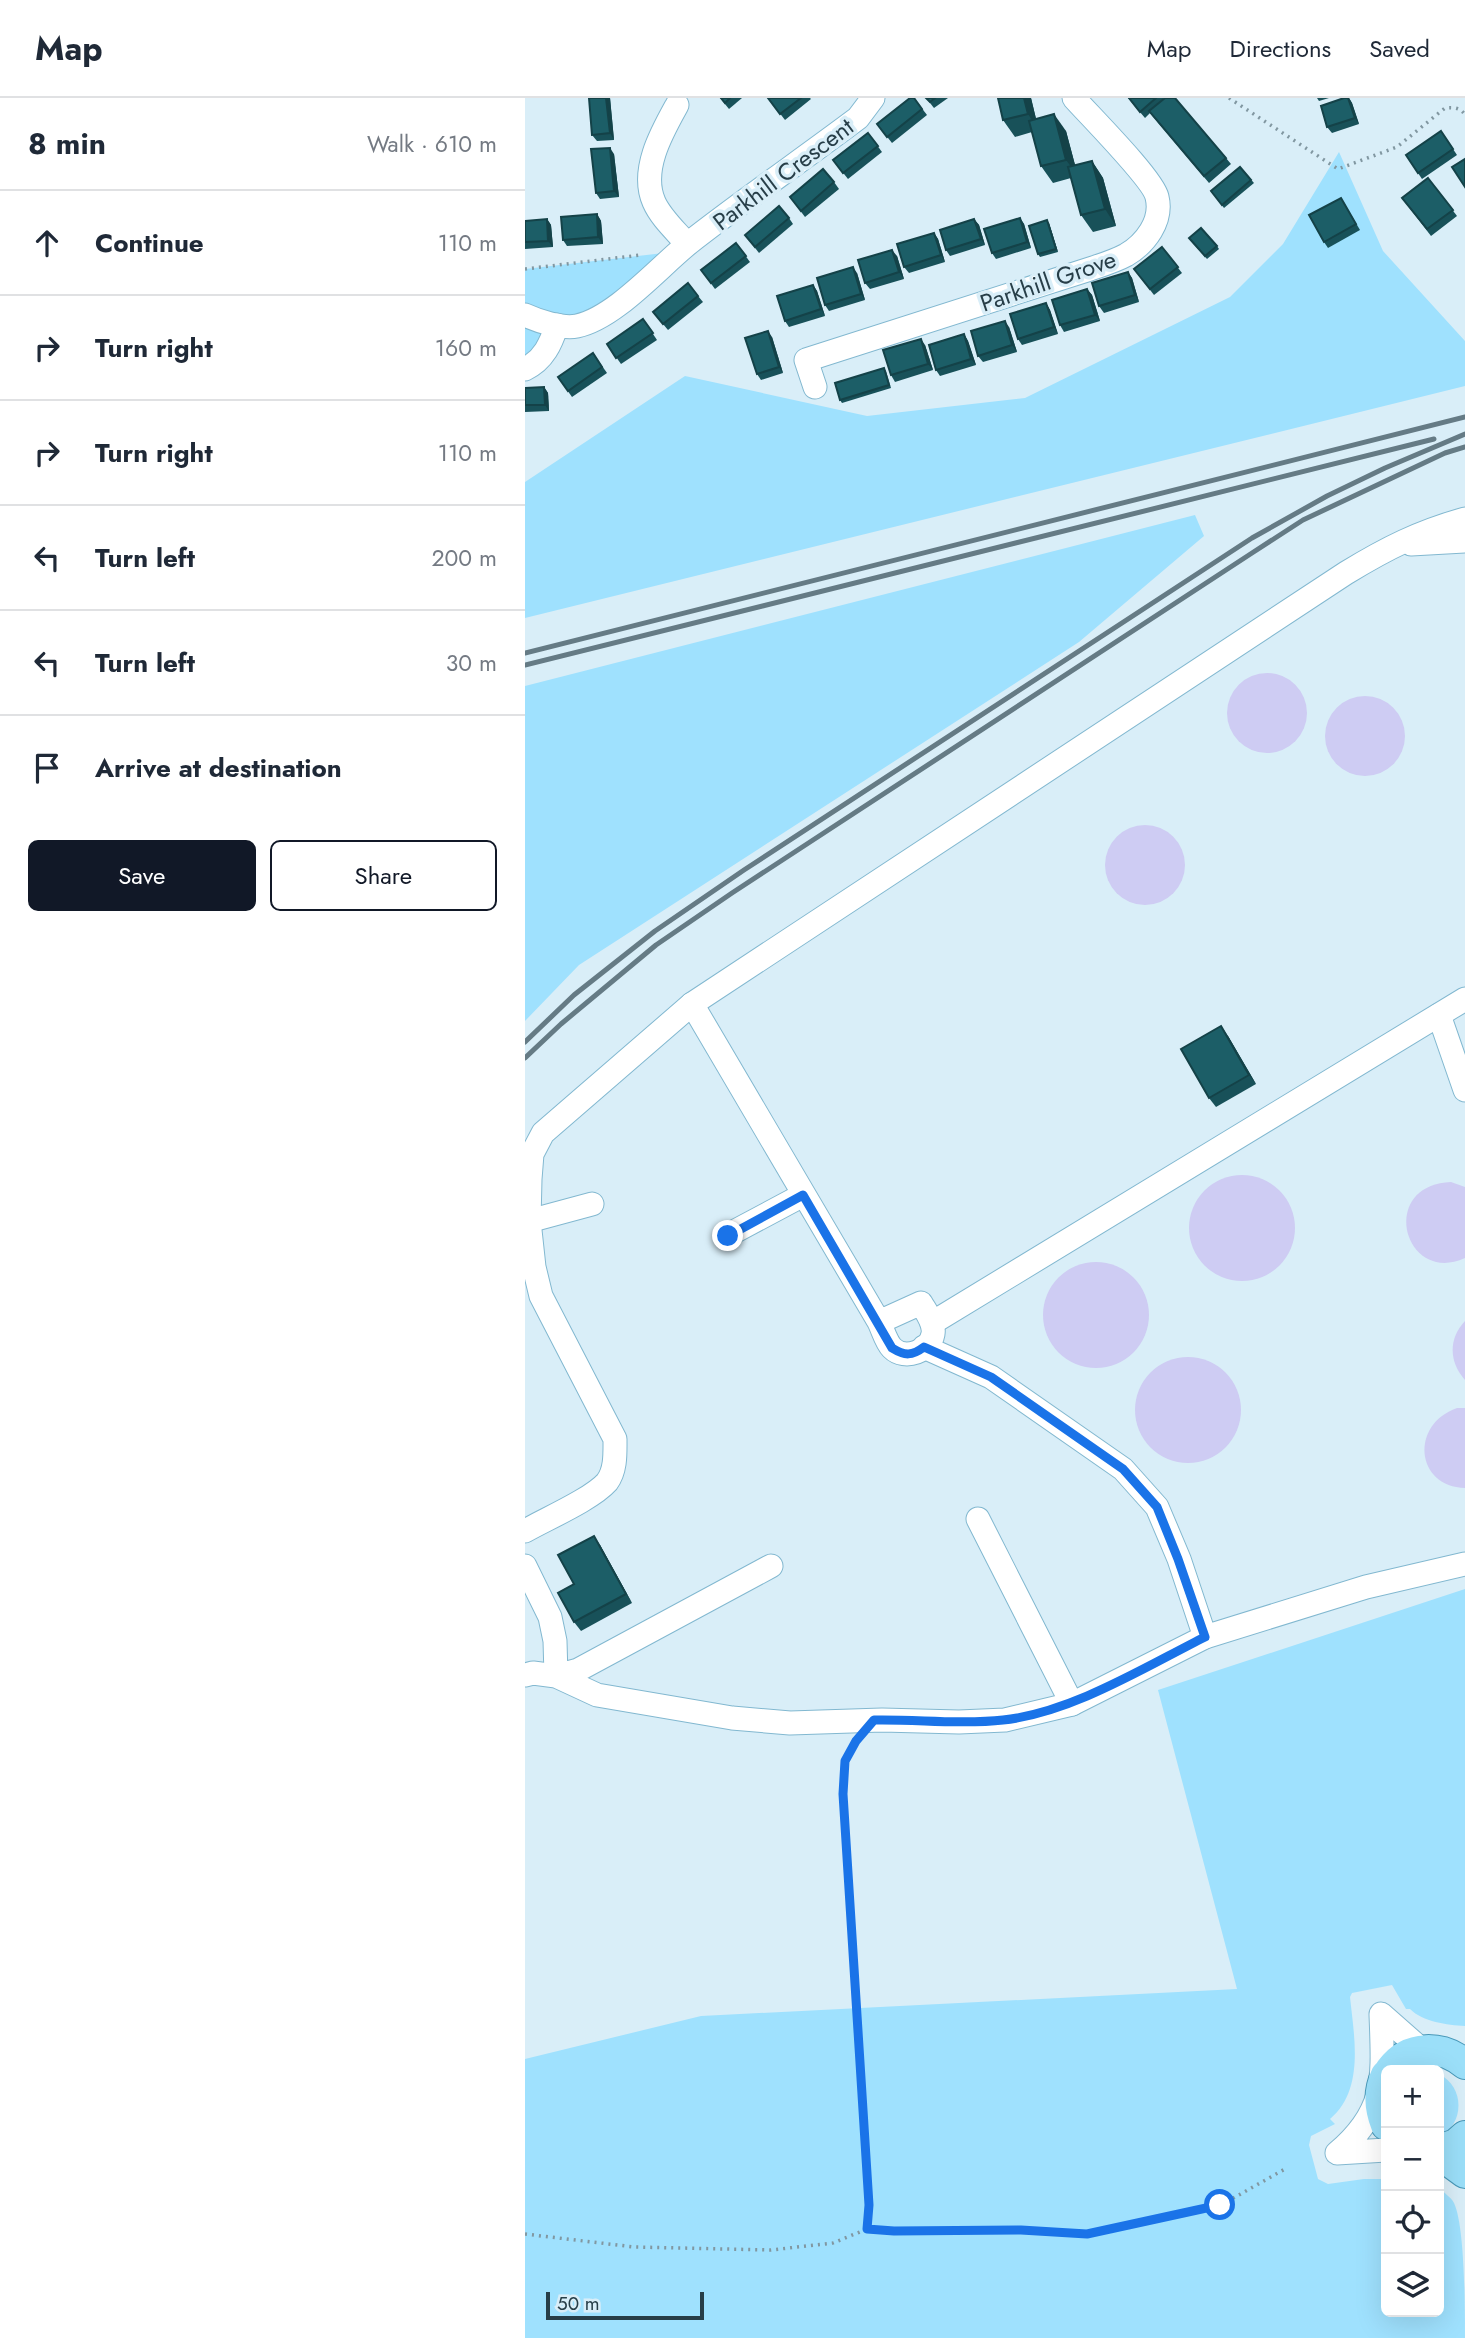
<!DOCTYPE html>
<meta charset="utf-8">
<style>
:root{--surface:#fff;--page:#f6f6f7;--text:#1f2937;--muted:#747a83;--line:#e0e1e3;--accent:#111827}
body{margin:0;font-family:Jost,sans-serif;background:var(--page);color:var(--text)}
.controls{position:absolute;right:21px;bottom:21px;display:grid;overflow:hidden;border-radius:10px;box-shadow:0 7px 28px #0002}
.controls button{width:63px;height:63px;display:grid;place-items:center;padding:0;border:0;border-bottom:2px solid var(--line);background:var(--surface);color:var(--text);font:35px sans-serif}
.scale{position:absolute;left:21px;bottom:18px;width:158px;box-sizing:border-box;padding-left:7px;border:4px solid #273e48;border-top:0;font-size:19px;line-height:24px;white-space:nowrap;color:#273e48;-webkit-text-stroke:5px #d9eef8;paint-order:stroke}
.stop{position:absolute;width:21px;height:21px;margin:-16px;border:5px solid #1a73e8;border-radius:50%;background:#fff}
.stop.end{background:#1a73e8;border-color:#fff;box-shadow:0 2px 7px #0008}
.list{margin:0;padding:0;list-style:none}
h2{display:flex;justify-content:space-between;align-items:center;height:91px;margin:0;padding:0 28px;font-size:30px}
h2 small{font-size:23px;font-weight:400;color:var(--muted)}
.list li{display:grid;grid-template-columns:46px 1fr auto;gap:21px;align-items:center;box-sizing:border-box;height:105px;padding:0 28px;border-top:2px solid var(--line)}
.list b{display:block;font-size:26px;white-space:nowrap}
.list em{font-size:23px;font-style:normal;color:var(--muted)}
.actions{display:flex;gap:14px;padding:21px 28px}
.actions a{flex:1;padding:16px 0;border:2px solid var(--accent);border-radius:10px;text-align:center;font-size:24px;color:var(--accent)}
.actions .main{background:var(--accent);color:#fff}
.icon{flex:none;width:38px;height:38px;fill:none;stroke:currentColor;stroke-width:2;stroke-linecap:round;stroke-linejoin:round}
.map{position:relative;flex:none;width:940px;height:2240px;overflow:hidden}
header{display:flex;align-items:center;gap:42px;box-sizing:border-box;height:98px;padding:0 35px;background:var(--surface);border-bottom:2px solid var(--line)}
header strong{font-size:33px}
nav{display:flex;gap:38px;margin-inline-start:auto;font-size:24px}
main{display:flex}
aside{flex:1;background:var(--surface)}
.map>svg:first-child{display:block}
.green{fill:#9fe1fe}
.water{fill:#ceccf3}
.lines{fill:none;stroke-linecap:round;stroke-linejoin:round}
.minor-casing{stroke:#82b8d0;stroke-width:25}
.major-casing{stroke:#4898b8;stroke-width:32}
.path{stroke:#8197a1;stroke-width:3.5;stroke-dasharray:2 5;stroke-linecap:butt}
.minor{stroke:#fff;stroke-width:23}
.major{stroke:#9bdff9;stroke-width:30}
.rail{stroke:#657b85;stroke-width:5}
.wall{fill:#185159}
.shaded-wall{fill:#144248}
.building{fill:#1c5e67;stroke:#144248;stroke-width:2}
.route{stroke:#1a73e8;stroke-width:9}
.labels{text-anchor:middle;dominant-baseline:central;stroke-width:7;stroke-linejoin:round;paint-order:stroke}
.street-label{font-size:24px;fill:#273e48;stroke:#d9eef8}
</style>
<header>
<strong>Map</strong>
<nav><a>Map</a><a>Directions</a><a>Saved</a></nav>
</header>
<main>
<aside>
<h2>8 min<small>Walk · 610 m</small></h2>
<ul class="list">
<li><svg class="icon" aria-label="ahead" viewBox="0 0 24 24"><path d="M12 20V5M6 11l6-6 6 6"/></svg><div><b>Continue</b></div><em>110 m</em></li>
<li><svg class="icon" aria-label="right" viewBox="0 0 24 24"><path d="M7 20v-9h11M14 6l5 5-5 5"/></svg><div><b>Turn right</b></div><em>160 m</em></li>
<li><svg class="icon" aria-label="right" viewBox="0 0 24 24"><path d="M7 20v-9h11M14 6l5 5-5 5"/></svg><div><b>Turn right</b></div><em>110 m</em></li>
<li><svg class="icon" aria-label="left" viewBox="0 0 24 24"><path d="M17 20v-9H6M10 6l-5 5 5 5"/></svg><div><b>Turn left</b></div><em>200 m</em></li>
<li><svg class="icon" aria-label="left" viewBox="0 0 24 24"><path d="M17 20v-9H6M10 6l-5 5 5 5"/></svg><div><b>Turn left</b></div><em>30 m</em></li>
<li><svg class="icon" aria-label="arrive" viewBox="0 0 24 24"><path d="M6 21V4h12l-3 4 3 4H6"/></svg><div><b>Arrive at destination</b></div></li>
</ul>
<div class="actions"><a class="main">Save</a><a>Share</a></div>
</aside>
<div class="map">
<svg width="940" height="2240" viewBox="0 0 940 2240">
<rect width="100%" height="100%" fill="#d9eef8"/>
<g class="green">
<path d="M 814,54 L 858,153 L 940,243 L 940,288 L 0,520 L 0,384 L 160,278 L 342,318 L 500,300 L 705,199 L 758,146 Z"/>
<path d="M 156,153 L 51,228 L 0,271 L 0,171 Z"/>
<path d="M 670,417 L 679,438 L 554,544 L 54,867 L 0,923 L 0,588 Z"/>
<path d="M 940,1491 L 940,1928 C 922,1927 898,1924 885,1911 L 881,1911 L 867,1887 L 827,1895 L 825,1899 C 829,1938 840,1992 805,2021 L 810,2026 L 786,2038 L 784,2047 L 793,2081 L 803,2086 L 839,2081 L 861,2081 L 861,2214 L 914,2214 L 914,2090 C 919,2095 926,2099 929,2105 C 940,2128 940,2211 940,2240 L 0,2240 L 0,1961 L 176,1918 L 712,1891 L 633,1592 Z"/>
<path d="M 914,1976 C 940,1989 940,2026 914,2039 Z"/>
</g>
<g class="water">
<circle cx="742" cy="615" r="40"/>
<circle cx="840" cy="638" r="40"/>
<circle cx="620" cy="767" r="40"/>
<circle cx="717" cy="1130" r="53"/>
<path d="M 926,1084 L 940,1089 L 940,1160 C 879,1188 852,1087 926,1084 Z"/>
<circle cx="571" cy="1217" r="53"/>
<path d="M 940,1223 L 940,1282 C 924,1264 923,1241 940,1223 Z"/>
<circle cx="663" cy="1312" r="53"/>
<path d="M 932,1310 L 940,1310 L 940,1390 C 891,1389 884,1327 932,1310 Z"/>
</g>
<g class="lines">
<g class="minor-casing">
<g id="minor">
<path d="M 152,7 C 137,34 115,72 129,104 C 136,120 151,133 162,146"/>
<path d="M 0,217 C 13,223 37,231 52,228 C 90,220 134,169 164,145 C 219,102 277,62 333,20 L 348,0"/>
<path d="M 0,271 C 19,262 26,245 32,227"/>
<path d="M 290,289 L 281,262 L 565,171 C 577,167 590,163 601,157 C 620,146 638,123 632,99 C 628,81 565,18 549,0"/>
<path d="M 886,446 L 940,443"/>
<path d="M 167,906 L 354,1224 L 396,1205 C 401,1214 410,1225 408,1236 C 405,1253 380,1263 367,1250 C 361,1244 358,1232 354,1224"/>
<path d="M 914,917 L 940,992"/>
<path d="M 4,1123 L 67,1106"/>
<path d="M 203,1137 L 278,1097"/>
<path d="M 407,1225 L 940,901"/>
<path d="M 399,1249 L 466,1279 L 598,1371 L 632,1409 L 654,1461 L 680,1539"/>
<path d="M 453,1421 L 547,1606"/>
<path d="M 0,1433 C 21,1421 67,1401 82,1384 C 91,1372 90,1355 90,1341 L 16,1198 L 9,1169 L 4,1123 L 5,1081 L 7,1056 L 18,1035 L 167,906 L 821,475 C 862,450 894,434 940,421"/>
<path d="M 0,1468 L 25,1519 L 30,1543 L 31,1578 L 53,1572 L 246,1468"/>
<path d="M 0,1577 L 8,1575 L 31,1578 L 72,1597 L 207,1620 L 265,1625 L 357,1622 L 434,1624 L 480,1622 L 547,1606 L 680,1539 L 841,1489 L 940,1466"/>
<path d="M 861,2052 L 812,2055 C 863,2012 858,1978 856,1916 L 897,1952"/>
</g>
</g>
<g class="major-casing">
<g id="major">
<path d="M 865,1972 C 884,1946 917,1947 940,1966"/>
<path d="M 861,1977 C 853,1994 854,2010 861,2027"/>
<path d="M 914,2052 L 931,2046 L 940,2038"/>
<path d="M 914,2056 L 940,2075"/>
</g>
</g>
<g class="path">
<path d="M 704,0 L 813,71 L 872,49 L 920,10 C 929,9 936,10 940,17"/>
<path d="M 0,171 L 116,157"/>
<path d="M 342,2131 L 368,2133 L 496,2131 L 562,2136 L 696,2107 L 760,2071"/>
<path d="M 0,2136 L 109,2149 L 246,2152 L 308,2145 L 342,2131 L 344,2107 L 318,1696 L 320,1663 L 332,1643"/>
</g>
<use href="#minor" class="minor"/>
<use href="#major" class="major"/>
<g class="rail">
<path d="M 0,555 L 940,319"/>
<path d="M 0,567 L 909,341"/>
<path d="M 0,944 L 49,897 L 130,833 L 219,772 L 727,440 L 802,398 L 860,370 L 940,336"/>
<path d="M 0,960 L 36,926 L 131,847 L 207,795 L 727,455 L 778,422 L 920,355 L 940,349"/>
</g>
</g>
<g class="wall">
<path d="M 64,0 L 85,0 L 89,42 L 72,43 L 67,37 Z"/>
<path d="M 195,0 L 217,0 L 204,11 Z"/>
<path d="M 243,0 L 285,0 L 286,1 L 260,22 Z"/>
<path d="M 389,0 L 402,17 L 367,45 L 352,26 Z"/>
<path d="M 401,0 L 423,0 L 409,10 Z"/>
<path d="M 473,0 L 506,0 L 511,21 L 541,33 L 550,67 L 567,63 L 578,80 L 591,128 L 568,134 L 556,117 L 546,80 L 528,85 L 516,68 L 507,34 L 490,39 L 478,22 Z"/>
<path d="M 603,0 L 638,0 L 701,60 L 706,66 L 684,85 L 625,15 L 620,20 Z"/>
<path d="M 792,0 L 804,0 L 794,3 Z"/>
<path d="M 824,0 L 827,5 L 834,26 L 807,35 L 802,29 Z"/>
<path d="M 916,33 L 932,57 L 897,81 L 881,57 Z"/>
<path d="M 343,35 L 357,54 L 323,81 L 308,62 Z"/>
<path d="M 89,56 L 94,99 L 75,101 L 71,95 Z"/>
<path d="M 715,69 L 729,85 L 699,110 L 686,93 Z"/>
<path d="M 903,80 L 932,118 L 906,138 L 877,100 Z"/>
<path d="M 309,84 L 314,91 L 280,119 L 265,99 Z"/>
<path d="M 816,100 L 835,132 L 803,150 L 799,144 Z"/>
<path d="M 72,116 L 76,123 L 78,146 L 42,148 L 38,142 Z"/>
<path d="M 264,120 L 268,126 L 234,155 L 220,137 Z"/>
<path d="M 495,120 L 499,126 L 506,150 L 471,161 L 467,155 Z"/>
<path d="M 22,121 L 26,127 L 28,149 L 0,151 L 0,123 Z"/>
<path d="M 449,121 L 454,127 L 460,147 L 425,158 L 421,152 Z"/>
<path d="M 524,125 L 533,154 L 515,159 L 513,156 Z"/>
<path d="M 409,135 L 413,141 L 420,164 L 384,175 L 379,169 Z"/>
<path d="M 666,143 L 692,148 L 694,151 L 682,161 Z"/>
<path d="M 211,145 L 225,164 L 190,191 L 176,172 Z"/>
<path d="M 637,149 L 657,175 L 629,197 L 609,171 Z"/>
<path d="M 372,158 L 379,181 L 345,191 L 340,185 Z"/>
<path d="M 603,174 L 607,180 L 614,204 L 579,215 L 574,208 Z"/>
<path d="M 332,175 L 340,202 L 304,213 L 300,207 Z"/>
<path d="M 288,187 L 292,193 L 300,218 L 264,229 L 260,223 Z"/>
<path d="M 562,191 L 567,197 L 575,223 L 539,234 L 535,227 Z"/>
<path d="M 173,198 L 178,204 L 143,232 L 128,214 Z"/>
<path d="M 521,205 L 525,212 L 533,236 L 497,247 L 493,241 Z"/>
<path d="M 118,221 L 132,242 L 96,266 L 82,246 Z"/>
<path d="M 484,229 L 492,254 L 458,264 L 453,258 Z"/>
<path d="M 439,236 L 443,243 L 451,267 L 415,278 L 411,272 Z"/>
<path d="M 247,239 L 258,275 L 236,282 L 232,276 Z"/>
<path d="M 400,247 L 408,272 L 370,284 L 366,277 Z"/>
<path d="M 68,255 L 82,275 L 47,299 L 33,279 Z"/>
<path d="M 359,270 L 361,273 L 366,290 L 317,305 L 315,302 Z"/>
<path d="M 19,289 L 23,295 L 24,313 L 0,314 L 0,290 Z"/>
<path d="M 703,938 L 731,986 L 691,1009 L 684,1000 Z"/>
<path d="M 75,1447 L 107,1505 L 56,1533 L 49,1524 L 49,1486 Z"/>
</g>
<g class="shaded-wall">
<path d="M 81,0 L 85,0 L 89,42 L 85,35 Z"/>
<path d="M 499,0 L 506,0 L 514,33 L 503,16 Z"/>
<path d="M 824,0 L 827,5 L 834,26 L 830,20 Z"/>
<path d="M 529,16 L 541,33 L 553,78 L 541,62 Z"/>
<path d="M 85,50 L 89,56 L 94,99 L 89,93 Z"/>
<path d="M 567,63 L 578,80 L 591,128 L 580,111 Z"/>
<path d="M 72,116 L 76,123 L 78,146 L 73,139 Z"/>
<path d="M 495,120 L 499,126 L 506,150 L 502,144 Z"/>
<path d="M 22,121 L 26,127 L 28,149 L 23,143 Z"/>
<path d="M 449,121 L 454,127 L 460,147 L 456,141 Z"/>
<path d="M 522,122 L 524,125 L 533,154 L 531,151 Z"/>
<path d="M 409,135 L 413,141 L 420,164 L 416,157 Z"/>
<path d="M 367,152 L 372,158 L 379,181 L 374,174 Z"/>
<path d="M 328,169 L 332,175 L 340,202 L 336,196 Z"/>
<path d="M 603,174 L 607,180 L 614,204 L 610,197 Z"/>
<path d="M 288,187 L 292,193 L 300,218 L 296,211 Z"/>
<path d="M 562,191 L 567,197 L 575,223 L 570,217 Z"/>
<path d="M 521,205 L 525,212 L 533,236 L 529,229 Z"/>
<path d="M 480,223 L 484,229 L 492,254 L 487,247 Z"/>
<path d="M 243,233 L 247,239 L 258,275 L 254,269 Z"/>
<path d="M 439,236 L 443,243 L 451,267 L 446,261 Z"/>
<path d="M 396,241 L 400,247 L 408,272 L 403,266 Z"/>
<path d="M 19,289 L 23,295 L 24,313 L 20,307 Z"/>
<path d="M 696,928 L 703,938 L 731,986 L 724,977 Z"/>
<path d="M 69,1438 L 75,1447 L 107,1505 L 101,1496 Z"/>
</g>
<g class="building">
<path d="M 64,0 L 81,0 L 85,35 L 67,37 Z"/>
<path d="M 196,0 L 205,0 L 200,5 Z"/>
<path d="M 243,0 L 276,0 L 255,16 Z"/>
<path d="M 385,0 L 389,0 L 397,11 L 362,39 L 352,26 Z"/>
<path d="M 401,0 L 410,0 L 405,4 Z"/>
<path d="M 473,0 L 499,0 L 503,16 L 478,22 Z"/>
<path d="M 604,0 L 631,0 L 615,14 Z"/>
<path d="M 640,0 L 650,0 L 701,60 L 679,78 L 624,13 Z"/>
<path d="M 819,0 L 823,0 L 830,20 L 802,29 L 796,8 Z"/>
<path d="M 529,16 L 541,62 L 516,68 L 504,23 Z"/>
<path d="M 916,33 L 928,51 L 893,75 L 881,57 Z"/>
<path d="M 343,35 L 353,48 L 318,75 L 308,62 Z"/>
<path d="M 85,50 L 89,93 L 71,95 L 66,51 Z"/>
<path d="M 940,61 L 940,89 L 927,69 Z"/>
<path d="M 567,63 L 580,111 L 556,117 L 543,69 Z"/>
<path d="M 715,69 L 726,82 L 697,107 L 686,93 Z"/>
<path d="M 298,71 L 309,84 L 276,113 L 265,99 Z"/>
<path d="M 903,80 L 928,112 L 902,131 L 877,100 Z"/>
<path d="M 816,100 L 831,126 L 799,144 L 784,117 Z"/>
<path d="M 254,108 L 264,120 L 230,149 L 220,137 Z"/>
<path d="M 72,116 L 73,139 L 38,142 L 36,119 Z"/>
<path d="M 495,120 L 502,144 L 467,155 L 459,131 Z"/>
<path d="M 22,121 L 23,143 L 0,144 L 0,123 Z"/>
<path d="M 449,121 L 456,141 L 421,152 L 415,132 Z"/>
<path d="M 522,122 L 531,151 L 513,156 L 504,128 Z"/>
<path d="M 676,130 L 692,148 L 680,158 L 664,140 Z"/>
<path d="M 409,135 L 416,157 L 379,169 L 372,146 Z"/>
<path d="M 211,145 L 221,158 L 186,185 L 176,172 Z"/>
<path d="M 637,149 L 653,169 L 625,191 L 609,171 Z"/>
<path d="M 367,152 L 374,174 L 340,185 L 333,162 Z"/>
<path d="M 328,169 L 336,196 L 300,207 L 292,180 Z"/>
<path d="M 603,174 L 610,197 L 574,208 L 567,185 Z"/>
<path d="M 163,185 L 173,198 L 138,226 L 128,214 Z"/>
<path d="M 288,187 L 296,211 L 260,223 L 252,198 Z"/>
<path d="M 562,191 L 570,217 L 535,227 L 527,202 Z"/>
<path d="M 521,205 L 529,229 L 493,241 L 485,216 Z"/>
<path d="M 118,221 L 128,235 L 91,260 L 82,246 Z"/>
<path d="M 480,223 L 487,247 L 453,258 L 446,233 Z"/>
<path d="M 243,233 L 254,269 L 232,276 L 220,240 Z"/>
<path d="M 439,236 L 446,261 L 411,272 L 404,247 Z"/>
<path d="M 396,241 L 403,266 L 366,277 L 358,252 Z"/>
<path d="M 68,255 L 77,269 L 43,293 L 33,279 Z"/>
<path d="M 359,270 L 364,287 L 315,302 L 310,285 Z"/>
<path d="M 19,289 L 20,307 L 0,307 L 0,290 Z"/>
<path d="M 696,928 L 724,977 L 684,1000 L 656,951 Z"/>
<path d="M 69,1438 L 101,1496 L 49,1524 L 33,1495 L 49,1486 L 33,1457 Z"/>
</g>
<g class="lines">
<path class="route" d="M 203,1138 L 278,1097 L 367,1250 C 380,1258 387,1258 399,1249 L 466,1279 L 598,1371 L 632,1409 L 653,1461 L 680,1539 C 620,1569 546,1615 478,1622 C 436,1627 392,1621 349,1622 L 331,1643 L 320,1663 L 318,1696 L 344,2107 L 342,2131 L 369,2133 L 496,2132 L 562,2136 L 695,2107"/>
</g>
<g class="labels">
<g class="street-label">
<text transform="translate(258 76) rotate(-37)">Parkhill Crescent</text>
<text transform="translate(523 183) rotate(-19)">Parkhill Grove</text>
</g>
</g>
</svg>
<div class="controls">
<button>+</button>
<button>−</button>
<button><svg class="icon" aria-label="locate" viewBox="0 0 24 24"><circle cx="12" cy="12" r="6"/><path d="M12 2v4M12 18v4M2 12h4M18 12h4"/></svg></button>
<button><svg class="icon" aria-label="layers" viewBox="0 0 24 24"><path d="M12 4l9 5-9 5-9-5zM3 14l9 5 9-5"/></svg></button>
</div>
<div class="scale">50 m</div>
<div class="stop" style="left:695px;top:2107px"></div>
<div class="stop end" style="left:203px;top:1138px"></div>
</div>
</main>
